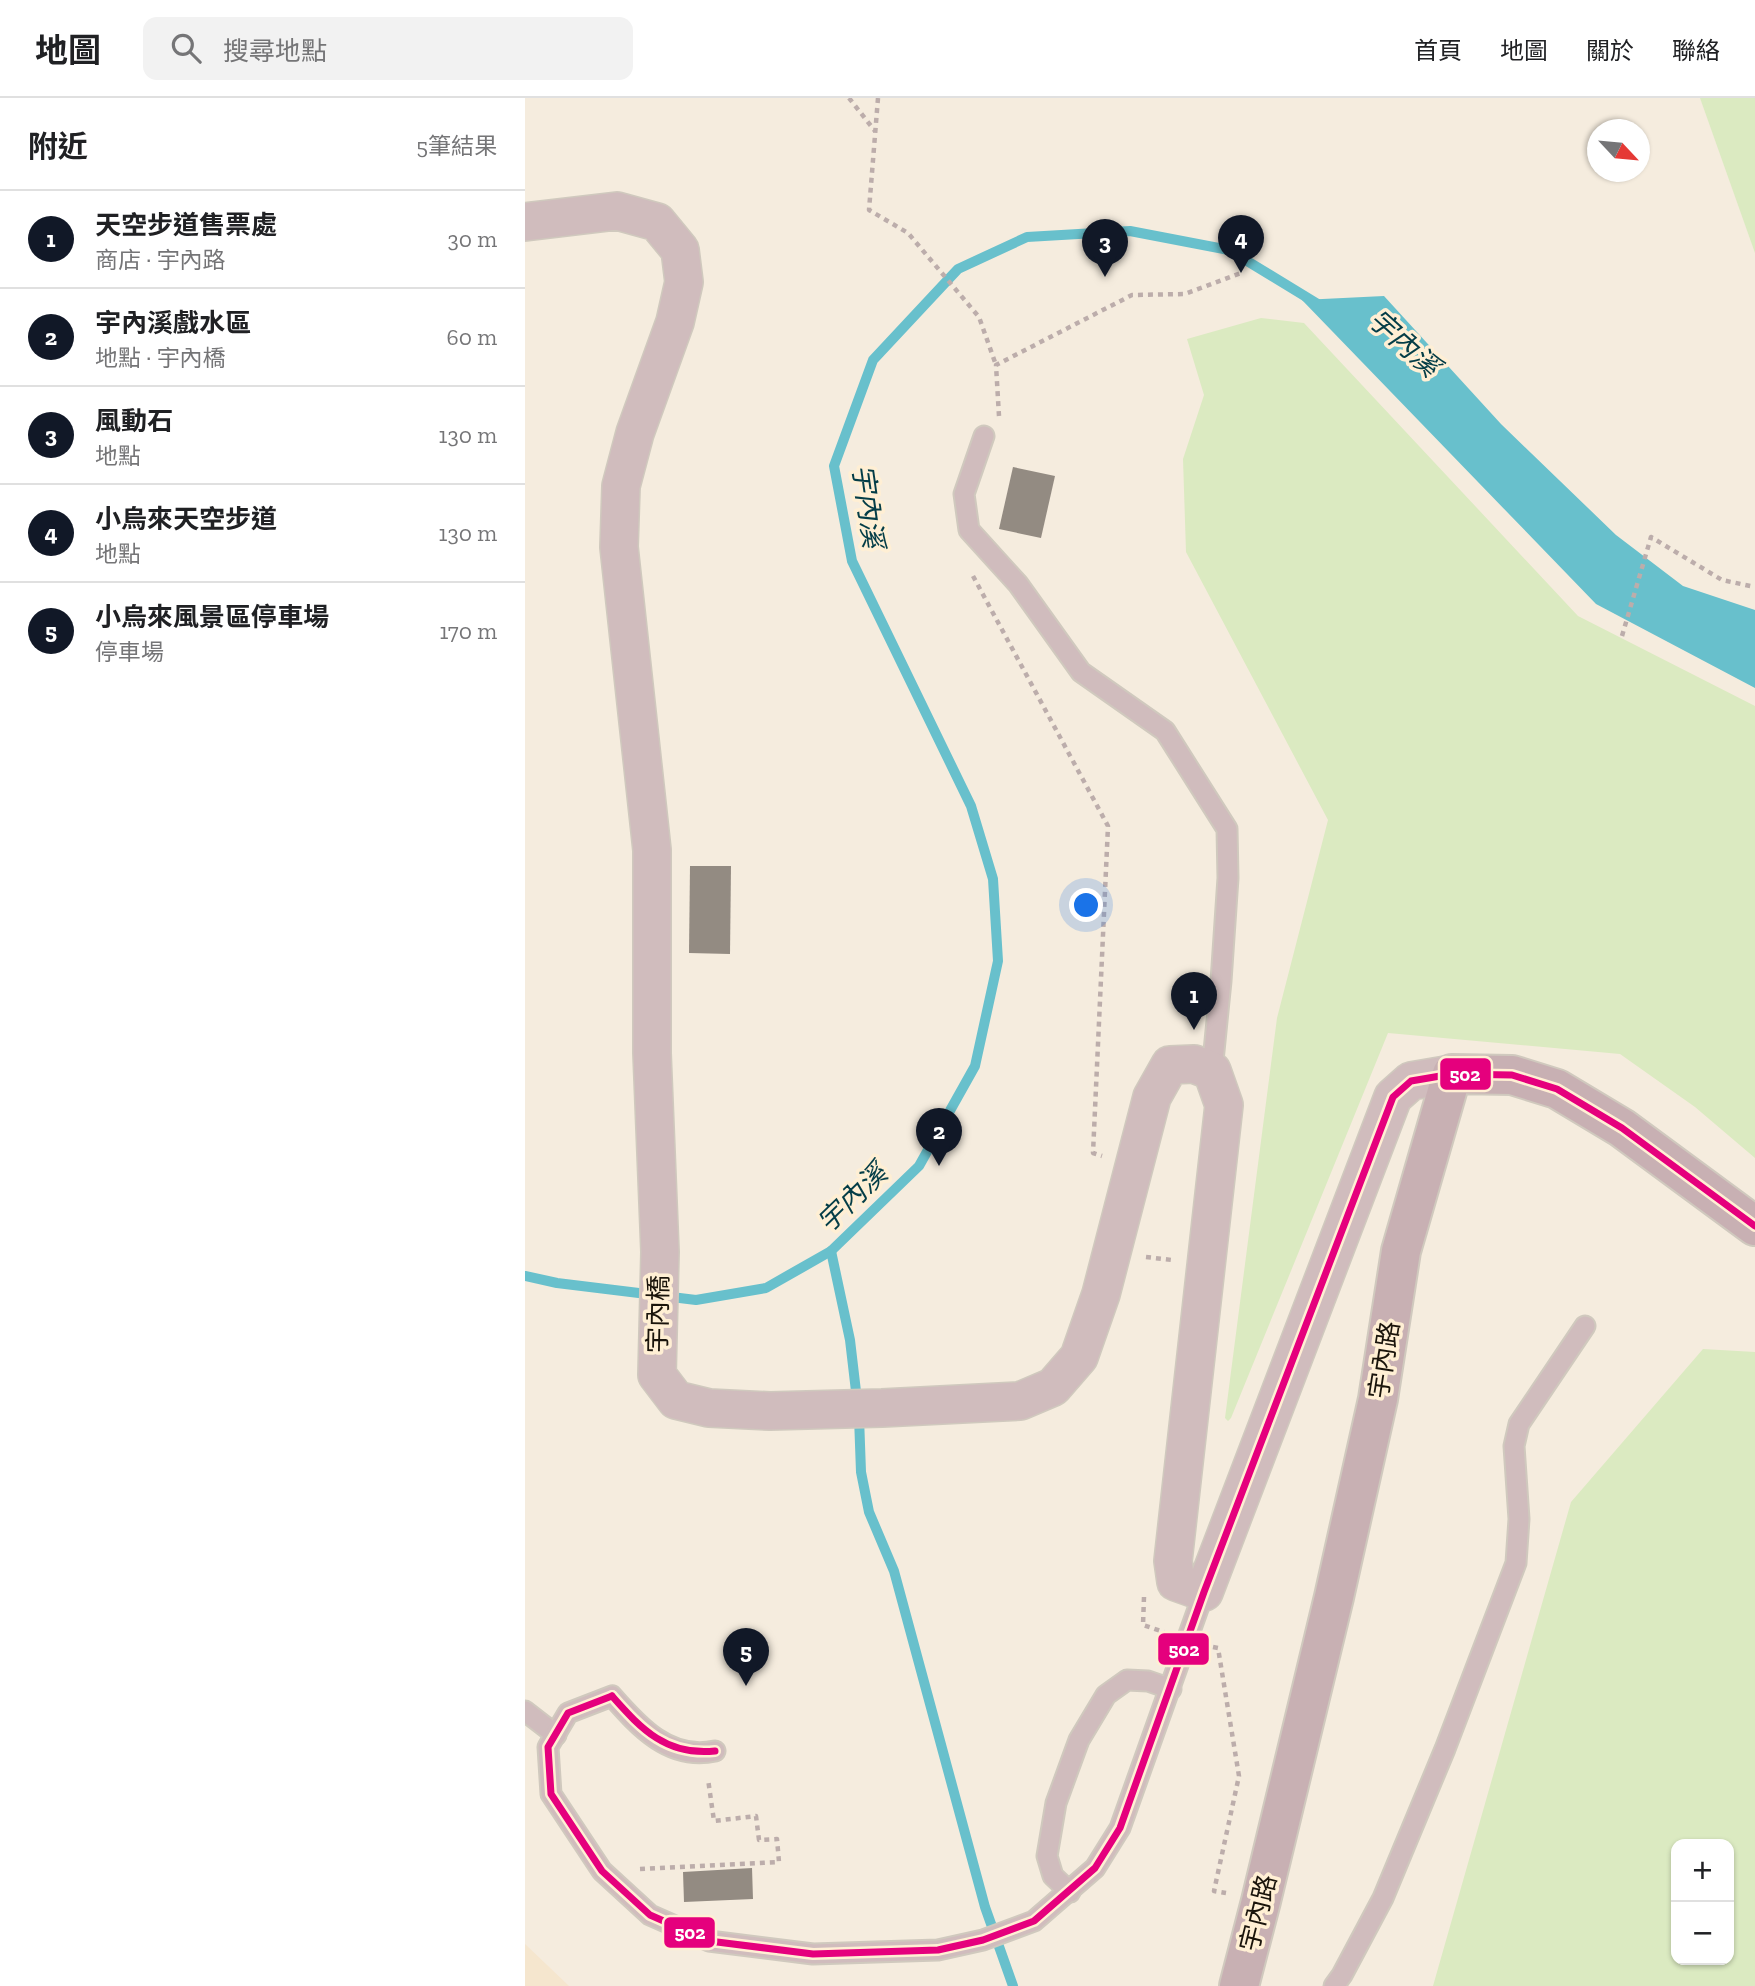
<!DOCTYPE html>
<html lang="zh-TW">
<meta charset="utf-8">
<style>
:root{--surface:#fff;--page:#f2f2f2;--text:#202124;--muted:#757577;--line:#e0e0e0;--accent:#111827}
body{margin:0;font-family:"Zilla Slab","Noto Sans TC",serif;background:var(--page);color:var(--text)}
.controls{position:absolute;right:21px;bottom:21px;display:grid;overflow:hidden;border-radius:14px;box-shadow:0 2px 5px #0004}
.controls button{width:63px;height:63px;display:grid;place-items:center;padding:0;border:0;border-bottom:2px solid var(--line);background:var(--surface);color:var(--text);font:35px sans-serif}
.compass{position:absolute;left:1062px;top:21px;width:63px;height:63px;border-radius:50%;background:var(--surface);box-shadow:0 2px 5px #0004;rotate:116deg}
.you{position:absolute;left:562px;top:808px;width:24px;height:24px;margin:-18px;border:5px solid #fff;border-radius:50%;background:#1a73e8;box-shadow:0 0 0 10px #1a73e833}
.badge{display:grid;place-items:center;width:46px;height:46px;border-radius:50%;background:var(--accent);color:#fff;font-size:23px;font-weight:700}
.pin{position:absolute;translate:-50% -58px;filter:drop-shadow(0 2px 4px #0008)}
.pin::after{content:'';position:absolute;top:37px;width:24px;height:21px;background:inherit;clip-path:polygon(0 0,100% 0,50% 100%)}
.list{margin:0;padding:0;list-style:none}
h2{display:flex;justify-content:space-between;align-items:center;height:91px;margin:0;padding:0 28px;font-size:30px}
h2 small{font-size:23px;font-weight:400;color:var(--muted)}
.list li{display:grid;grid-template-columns:46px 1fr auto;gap:21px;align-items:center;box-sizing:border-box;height:98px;padding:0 28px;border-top:2px solid var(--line)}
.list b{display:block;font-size:26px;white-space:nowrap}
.list p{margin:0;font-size:23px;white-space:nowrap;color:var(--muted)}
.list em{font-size:23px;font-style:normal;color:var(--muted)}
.icon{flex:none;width:38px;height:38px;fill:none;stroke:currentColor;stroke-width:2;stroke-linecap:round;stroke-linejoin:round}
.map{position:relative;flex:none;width:1230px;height:1888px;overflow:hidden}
header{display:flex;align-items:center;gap:42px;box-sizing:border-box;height:98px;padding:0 35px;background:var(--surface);border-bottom:2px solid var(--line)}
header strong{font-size:33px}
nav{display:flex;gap:38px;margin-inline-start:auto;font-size:24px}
.search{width:490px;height:63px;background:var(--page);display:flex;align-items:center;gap:18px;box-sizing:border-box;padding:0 24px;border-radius:14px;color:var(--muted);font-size:26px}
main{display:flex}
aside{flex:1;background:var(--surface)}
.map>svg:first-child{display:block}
.built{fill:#f5e6ce}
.green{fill:#dbeac1;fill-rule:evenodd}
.water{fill:#68c0cc}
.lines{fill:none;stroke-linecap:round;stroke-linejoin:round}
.stream{stroke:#68c0cc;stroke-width:10}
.building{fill:#938b82}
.lane-casing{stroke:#d0c9be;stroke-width:23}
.street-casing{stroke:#d0c9be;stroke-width:40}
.secondary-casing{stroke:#d0c9be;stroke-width:42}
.path{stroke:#bcadab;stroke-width:4.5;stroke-dasharray:5 5;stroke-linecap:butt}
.lane{stroke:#d0bcbd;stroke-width:19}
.street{stroke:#d0bcbd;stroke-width:37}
.secondary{stroke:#c8b0b3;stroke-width:38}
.bus-1-casing{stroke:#ffefd4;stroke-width:12}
.bus-1{stroke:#e5007d;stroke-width:7}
.labels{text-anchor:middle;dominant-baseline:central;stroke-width:7;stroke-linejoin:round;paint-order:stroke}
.street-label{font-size:26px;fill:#1a140b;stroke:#ffefd4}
.water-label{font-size:28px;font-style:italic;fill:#043d47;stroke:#ffefd4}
.line-badge{stroke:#ffefd4;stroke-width:2.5}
.badge-label{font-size:19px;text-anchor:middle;font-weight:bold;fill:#fff}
</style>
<header>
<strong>地圖</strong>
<div class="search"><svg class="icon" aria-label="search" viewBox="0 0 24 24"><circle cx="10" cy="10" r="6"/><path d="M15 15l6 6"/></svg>搜尋地點</div>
<nav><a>首頁</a><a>地圖</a><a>關於</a><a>聯絡</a></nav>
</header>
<main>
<aside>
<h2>附近<small>5筆結果</small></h2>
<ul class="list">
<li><span class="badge">1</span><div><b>天空步道售票處</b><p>商店 · 宇內路</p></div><em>30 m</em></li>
<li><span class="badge">2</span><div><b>宇內溪戲水區</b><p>地點 · 宇內橋</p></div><em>60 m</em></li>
<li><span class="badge">3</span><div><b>風動石</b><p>地點</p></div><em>130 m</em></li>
<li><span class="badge">4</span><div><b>小烏來天空步道</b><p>地點</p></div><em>130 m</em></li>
<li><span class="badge">5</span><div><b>小烏來風景區停車場</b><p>停車場</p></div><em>170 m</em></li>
</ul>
</aside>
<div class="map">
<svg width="1230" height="1888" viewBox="0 0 1230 1888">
<rect width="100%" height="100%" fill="#f5ecde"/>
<path class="built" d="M 0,1846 L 44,1888 L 0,1888 Z"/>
<g class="green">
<path d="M 1175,0 L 1230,0 L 1230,155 Z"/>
<path d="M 736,220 L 779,225 L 1053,518 L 1230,608 L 1230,1060 L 1170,1009 L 1095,956 L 863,935 L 706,1320 L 703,1323 L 700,1320 L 752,920 L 803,722 L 661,454 L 658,361 L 679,297 L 662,241 Z"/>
<path d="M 1178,1251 L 1230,1254 L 1230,1888 L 908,1888 L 1046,1404 ZM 1151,1746 L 1204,1746 L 1204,1862 L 1151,1862 Z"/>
</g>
<path class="water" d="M 859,198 L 976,326 L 1091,437 L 1158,488 L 1230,512 L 1230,590 L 1071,506 L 777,202 Z"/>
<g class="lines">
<g class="stream">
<path d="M 306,1153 L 325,1242 L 334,1319 L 336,1374 L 344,1414 L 369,1473 L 460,1809 L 488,1888"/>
<path d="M 0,1178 L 32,1185 L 171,1202 L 241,1190 L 306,1153 L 394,1068 L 450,968 L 473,863 L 468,781 L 446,708 L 327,463 L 309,368 L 348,262 L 433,171 L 502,139 L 605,133 L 704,152 L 796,208"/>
</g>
</g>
<g class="building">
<path d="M 488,369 L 530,378 L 516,440 L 474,431 Z"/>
<path d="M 165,768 L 206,768 L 205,856 L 164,855 Z"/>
<path d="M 227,1770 L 228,1801 L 159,1804 L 158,1774 Z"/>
</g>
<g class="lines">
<g class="lane-casing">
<g id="lane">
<path d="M 459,338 L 439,396 L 444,432 L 493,486 L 556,574 L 640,633 L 702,731 L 703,780 L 696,883 L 687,973"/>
<path d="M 0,1613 L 31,1637"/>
<path d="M 190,1653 C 145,1663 114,1629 87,1598 L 43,1615 L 23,1649 L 26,1696 L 77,1773 L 125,1817 L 184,1843 L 288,1856 L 413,1852 L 458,1842 L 509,1823 L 570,1770 L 595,1730 L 679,1494"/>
<path d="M 545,1794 L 528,1778 L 522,1758 L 531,1705 L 554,1642 L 581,1597 L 602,1582 L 623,1583 L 646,1591"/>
<path d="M 809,1888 L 817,1877 L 858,1800 L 920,1651 L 991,1465 L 994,1421 L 989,1348 L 994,1326 L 1060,1228"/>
</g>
</g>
<g class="street-casing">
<path id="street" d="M 0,124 L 92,113 L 132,124 L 155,152 L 159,184 L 150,224 L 110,335 L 96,388 L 94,449 L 127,752 L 127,955 L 135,1154 L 132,1277 L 151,1302 L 184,1310 L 245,1313 L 357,1310 L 495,1303 L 528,1289 L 554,1259 L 576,1196 L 627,999 L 645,967 L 669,966 L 687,973 L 699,1007 L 648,1463 L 651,1484 L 679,1494 L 868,999 L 886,983 L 927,976"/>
</g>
<g class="secondary-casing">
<path id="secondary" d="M 714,1888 L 736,1803 L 809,1499 L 853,1301 L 876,1153 L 927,976 L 987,977 L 1032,991 L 1097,1030 L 1230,1128"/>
</g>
<g class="path">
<path d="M 324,0 L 350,33"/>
<path d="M 353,0 L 344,112 L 383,135 L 454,219 L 471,267"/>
<path d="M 474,318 L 471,267 L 607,197 L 660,196 L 716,175"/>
<path d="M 448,478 L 583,728 L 568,1055 L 577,1058"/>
<path d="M 1097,538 L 1126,439 L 1197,482 L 1230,489"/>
<path d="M 621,1159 L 647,1162"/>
<path d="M 619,1499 L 618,1527 L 639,1534"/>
<path d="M 688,1549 L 693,1550 L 714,1678 L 689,1793 L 701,1795"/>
<path d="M 115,1771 L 254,1764 L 252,1741 L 234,1742 L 231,1718 L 189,1723 L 183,1681"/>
</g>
<use href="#lane" class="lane"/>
<use href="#street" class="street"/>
<use href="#secondary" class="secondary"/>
<g class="bus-1-casing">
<g id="bus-1">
<path d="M 87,1598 L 43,1615 L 23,1649 L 26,1696 L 77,1773 L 125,1817 L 184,1843 L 288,1856 L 413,1852 L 458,1842 L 509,1823 L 570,1770 L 595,1730 L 679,1494 L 868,999 L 886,983 L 927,976 L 987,977 L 1032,991 L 1097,1030 L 1230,1128"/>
<path d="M 87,1598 C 117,1632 142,1658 190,1653"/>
</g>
</g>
<use href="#bus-1" class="bus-1"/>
</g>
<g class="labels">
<g class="street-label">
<text transform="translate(133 1216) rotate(-89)">宇內橋</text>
<text transform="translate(859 1262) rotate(-81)">宇內路</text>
<text transform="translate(733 1815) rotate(-76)">宇內路</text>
</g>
<g class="water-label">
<text transform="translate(879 245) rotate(42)">宇內溪</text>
<text transform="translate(343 408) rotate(82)">宇內溪</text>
<text transform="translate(327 1100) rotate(-44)">宇內溪</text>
</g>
</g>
<g class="line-badge">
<rect x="914" y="959" width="53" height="34" rx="7" fill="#e5007d"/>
<rect x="632" y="1534" width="53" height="34" rx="7" fill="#e5007d"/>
<rect x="138" y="1818" width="53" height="33" rx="7" fill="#e5007d"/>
</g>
<g class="badge-label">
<text x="940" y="983">502</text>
<text x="659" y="1558">502</text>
<text x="165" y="1841">502</text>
</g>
</svg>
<div class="controls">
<button>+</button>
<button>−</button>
</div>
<svg class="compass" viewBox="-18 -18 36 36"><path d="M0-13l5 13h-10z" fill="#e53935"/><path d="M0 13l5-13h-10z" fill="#757577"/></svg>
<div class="you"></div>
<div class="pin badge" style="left:669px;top:932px">1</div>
<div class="pin badge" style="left:414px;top:1068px">2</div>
<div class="pin badge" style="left:580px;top:179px">3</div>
<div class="pin badge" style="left:716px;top:175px">4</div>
<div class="pin badge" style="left:221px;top:1588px">5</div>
</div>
</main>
